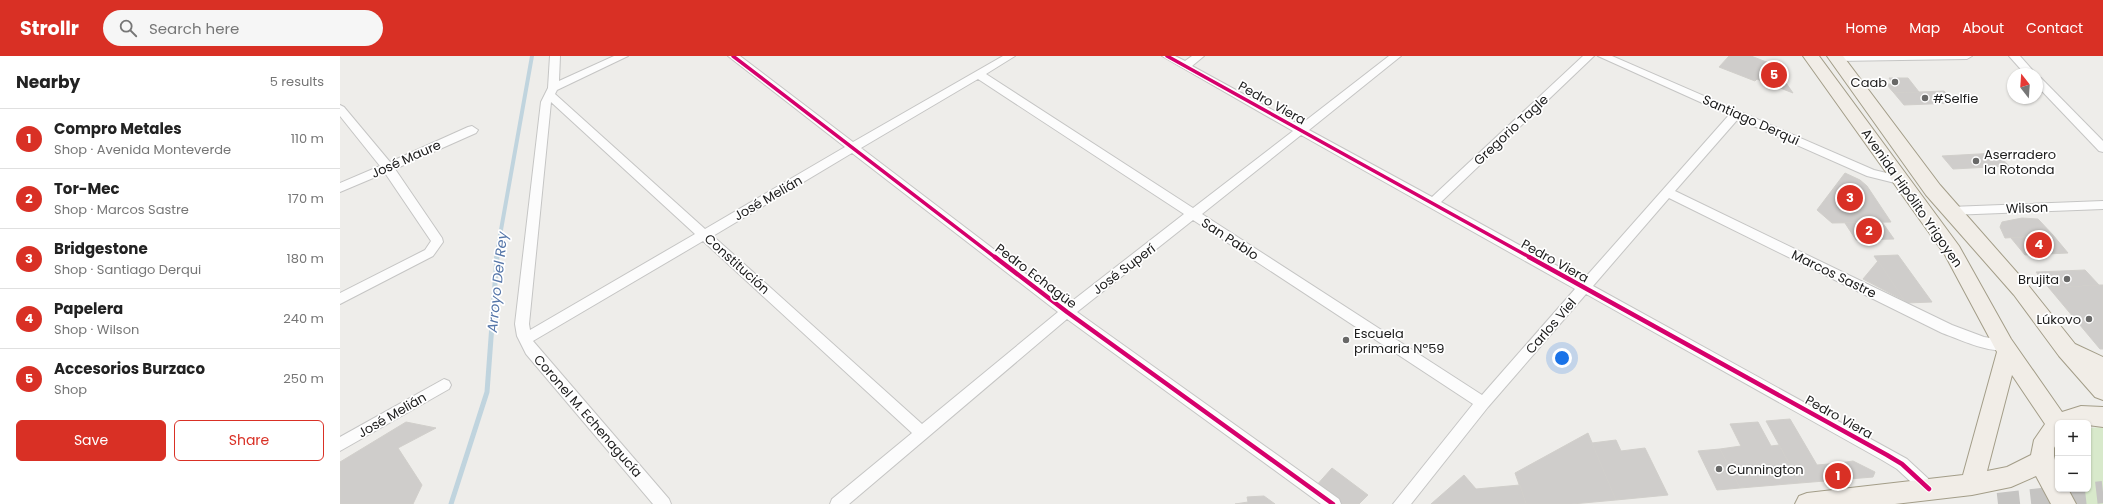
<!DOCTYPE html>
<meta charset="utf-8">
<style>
:root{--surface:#fff;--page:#f6f6f6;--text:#222;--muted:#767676;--line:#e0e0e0;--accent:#d93025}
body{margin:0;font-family:Poppins,sans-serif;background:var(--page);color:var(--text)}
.controls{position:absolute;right:12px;bottom:12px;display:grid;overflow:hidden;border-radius:6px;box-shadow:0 1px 3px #0004}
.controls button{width:36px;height:36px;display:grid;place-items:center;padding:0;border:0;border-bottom:1px solid var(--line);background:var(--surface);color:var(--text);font:20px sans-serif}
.compass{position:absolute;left:1667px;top:12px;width:36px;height:36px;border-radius:50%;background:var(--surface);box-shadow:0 1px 3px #0004;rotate:343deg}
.you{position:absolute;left:1222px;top:302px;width:14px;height:14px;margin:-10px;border:3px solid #fff;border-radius:50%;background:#1a73e8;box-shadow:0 0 0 6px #1a73e833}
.badge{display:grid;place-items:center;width:26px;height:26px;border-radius:50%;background:var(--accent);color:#fff;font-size:13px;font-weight:700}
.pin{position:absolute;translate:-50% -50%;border:2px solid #fff;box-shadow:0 1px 4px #0006}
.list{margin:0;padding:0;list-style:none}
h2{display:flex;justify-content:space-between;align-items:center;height:52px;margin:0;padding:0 16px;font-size:17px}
h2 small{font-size:13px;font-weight:400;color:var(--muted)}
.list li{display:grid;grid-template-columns:26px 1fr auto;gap:12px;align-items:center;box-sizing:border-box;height:60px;padding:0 16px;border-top:1px solid var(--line)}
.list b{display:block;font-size:15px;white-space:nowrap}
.list p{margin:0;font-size:13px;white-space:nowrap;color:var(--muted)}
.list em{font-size:13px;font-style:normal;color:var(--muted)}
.actions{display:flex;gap:8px;padding:12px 16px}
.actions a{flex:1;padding:9px 0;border:1px solid var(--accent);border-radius:6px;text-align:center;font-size:14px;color:var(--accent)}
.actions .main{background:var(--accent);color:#fff}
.icon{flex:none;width:22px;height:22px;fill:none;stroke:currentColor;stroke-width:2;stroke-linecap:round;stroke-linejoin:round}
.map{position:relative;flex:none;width:1763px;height:448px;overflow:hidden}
header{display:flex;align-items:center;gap:24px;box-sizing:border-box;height:56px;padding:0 20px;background:var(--accent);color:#fff}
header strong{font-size:19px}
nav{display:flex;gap:22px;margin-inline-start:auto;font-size:14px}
.search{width:280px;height:36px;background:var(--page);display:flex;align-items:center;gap:10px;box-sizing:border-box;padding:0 14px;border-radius:22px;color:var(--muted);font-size:15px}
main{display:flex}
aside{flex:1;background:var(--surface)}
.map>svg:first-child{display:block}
.grass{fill:#d8e9cb}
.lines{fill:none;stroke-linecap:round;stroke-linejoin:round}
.stream-far1{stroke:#c0d4de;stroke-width:4}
.stream{stroke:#c0d4de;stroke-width:5}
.building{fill:#cfcdcb;stroke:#d1cfcb}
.primary-tunnel{stroke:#c5c4c2;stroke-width:22;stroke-dasharray:22 11;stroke-linecap:butt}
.minor-casing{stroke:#c5c5c4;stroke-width:2}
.primary-casing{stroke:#a39d88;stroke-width:2}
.minor{fill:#fcfcfc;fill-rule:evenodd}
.primary{fill:#f1ede7;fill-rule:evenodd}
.cycleway-far1-casing{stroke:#fff;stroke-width:5.5}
.cycleway-casing{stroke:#fff;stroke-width:7}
.cycleway-far1{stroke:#d6006c;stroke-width:3.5}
.cycleway{stroke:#d6006c;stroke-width:4.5}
.poi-dot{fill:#686867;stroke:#fff;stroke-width:1.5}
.labels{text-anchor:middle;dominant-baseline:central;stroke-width:3.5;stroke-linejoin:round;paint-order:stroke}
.poi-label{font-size:13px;fill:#202020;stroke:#fff;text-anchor:start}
.street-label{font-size:13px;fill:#202020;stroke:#fff}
.water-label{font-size:14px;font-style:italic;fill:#5475a8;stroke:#fff}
</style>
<header>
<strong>Strollr</strong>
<div class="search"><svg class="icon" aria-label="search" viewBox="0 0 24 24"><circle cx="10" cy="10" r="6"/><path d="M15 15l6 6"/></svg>Search here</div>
<nav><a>Home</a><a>Map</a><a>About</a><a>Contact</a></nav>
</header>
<main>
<aside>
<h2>Nearby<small>5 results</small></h2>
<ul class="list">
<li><span class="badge">1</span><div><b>Compro Metales</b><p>Shop · Avenida Monteverde</p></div><em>110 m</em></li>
<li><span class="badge">2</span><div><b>Tor-Mec</b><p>Shop · Marcos Sastre</p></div><em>170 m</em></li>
<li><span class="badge">3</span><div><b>Bridgestone</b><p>Shop · Santiago Derqui</p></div><em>180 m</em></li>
<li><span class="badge">4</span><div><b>Papelera</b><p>Shop · Wilson</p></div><em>240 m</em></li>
<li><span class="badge">5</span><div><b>Accesorios Burzaco</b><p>Shop</p></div><em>250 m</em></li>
</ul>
<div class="actions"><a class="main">Save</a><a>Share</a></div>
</aside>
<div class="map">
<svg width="1763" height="448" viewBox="0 0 1763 448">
<rect width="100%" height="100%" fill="#eeedea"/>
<path class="grass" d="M 1763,371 L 1763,448 L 1731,448 L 1722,433 L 1748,433 L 1748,372 Z"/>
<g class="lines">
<path class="stream-far1" d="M 156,202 L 192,0"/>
<path class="stream" d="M 111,448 L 147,336 L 157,201"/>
</g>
<g class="building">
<path d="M 1389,0 L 1411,0 L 1429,7 L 1439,23 L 1444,24 L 1453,37 L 1417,23 L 1415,25 L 1379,11 Z"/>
<path d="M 1549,22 L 1568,22 L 1579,36 L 1554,37 L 1546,28 L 1553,28 Z"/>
<path d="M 1604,35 L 1615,47 L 1564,49 L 1554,37 Z"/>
<path d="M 1657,97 L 1669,110 L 1613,113 L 1602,100 Z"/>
<path d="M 1505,117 L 1520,124 L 1527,130 L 1551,166 L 1492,167 L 1477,154 Z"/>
<path d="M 1682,162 L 1698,163 L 1713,179 L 1665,182 L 1660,171 L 1662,166 Z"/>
<path d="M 1542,166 L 1554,183 L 1516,184 L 1505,167 Z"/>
<path d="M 1713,179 L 1728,197 L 1685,199 L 1671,182 Z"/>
<path d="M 1558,199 L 1592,246 L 1566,247 L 1534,200 Z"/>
<path d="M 1538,205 L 1565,245 L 1523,223 Z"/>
<path d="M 1745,214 L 1759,229 L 1709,232 L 1696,216 Z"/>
<path d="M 1759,229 L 1763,229 L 1763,293 L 1760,293 L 1709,232 Z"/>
<path d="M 1450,363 L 1477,409 L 1500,407 L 1509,423 L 1460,427 L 1426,365 Z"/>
<path d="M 66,366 L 96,372 L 58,392 L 82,429 L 73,448 L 0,448 L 0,406 Z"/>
<path d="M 1418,366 L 1431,390 L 1439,389 L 1460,427 L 1400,432 L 1380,393 L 1401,390 L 1390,368 Z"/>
<path d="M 1248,377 L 1276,444 L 1232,448 L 1186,448 L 1175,417 Z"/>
<path d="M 1276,384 L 1281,395 L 1305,392 L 1328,439 L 1276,444 L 1252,387 Z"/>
<path d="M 1380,393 L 1400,432 L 1377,434 L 1358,395 Z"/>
<path d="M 1513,405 L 1535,416 L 1533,421 L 1509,423 L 1500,407 Z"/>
<path d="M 992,412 L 1028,439 L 1019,448 L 998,448 L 975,431 Z"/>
<path d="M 1124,419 L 1136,433 L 1180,429 L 1186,448 L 1091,448 Z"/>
<path d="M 924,440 L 935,448 L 895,448 L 908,446 L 907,441 Z"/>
</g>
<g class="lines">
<path class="primary-tunnel" d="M 1658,448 L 1763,436"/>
<g class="minor-casing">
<g id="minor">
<path d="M 210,0 L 220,0 L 219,25 L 274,0 L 288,0 L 217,34 L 215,38 L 365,173 L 505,91 L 388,0 L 400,0 L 513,86 L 663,0 L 675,0 L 646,18 L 853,152 L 953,75 L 822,0 L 835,0 L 845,5 L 852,0 L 864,0 L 852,10 L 960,69 L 1049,0 L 1061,0 L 969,74 L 1092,141 L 1243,0 L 1254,0 L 1101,146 L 1243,224 L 1389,59 L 1258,0 L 1272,0 L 1534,114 L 1563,121 L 1565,124 L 1563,127 L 1559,128 L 1527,120 L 1398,63 L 1335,135 L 1612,269 L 1644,281 L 1669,285 L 1671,289 L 1669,293 C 1652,299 1619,283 1602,277 L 1329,142 L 1253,230 L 1567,403 L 1594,428 L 1597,433 L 1594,438 L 1589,440 L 1584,438 L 1557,413 L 1542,404 L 1246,238 L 1148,351 L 1071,448 L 1053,448 L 1133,348 L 853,164 L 737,256 L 999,443 L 1001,448 L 981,448 L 727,263 L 509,448 L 490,448 L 492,443 L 572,377 L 363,185 L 193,285 L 329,443 L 331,448 L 313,448 L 186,298 L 177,280 L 175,268 L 201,46 L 208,32 ZM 638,23 L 844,158 L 727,249 L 521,92 ZM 211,46 L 355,178 L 190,274 L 189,268 ZM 961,79 L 1235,233 L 1142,339 L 862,158 ZM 512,97 L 718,256 L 582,368 L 373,180 Z"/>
<path d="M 1492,0 L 1632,0 L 1627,3 L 1496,5 L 1492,4 Z"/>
<path d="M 1669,0 L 1680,0 L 1696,18 L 1685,18 Z"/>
<path d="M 1697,21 L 1701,22 L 1763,85 L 1763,96 L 1759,95 L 1697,30 Z"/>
<path d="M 0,49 L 4,51 L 50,106 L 128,71 L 132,70 L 138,74 L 136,77 L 55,113 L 102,182 L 103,186 L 93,200 L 0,248 L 0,237 L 85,194 L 91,185 L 45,117 L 0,136 L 0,127 L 40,110 L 0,60 Z"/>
<path d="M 1763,145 L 1763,153 L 1610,159 L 1604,155 L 1610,151 Z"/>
<path d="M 104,323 L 109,325 L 111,329 L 109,333 L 0,395 L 0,381 Z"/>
</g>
</g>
<g class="primary-casing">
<g id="primary">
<path d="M 1463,0 L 1479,0 L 1619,190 L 1671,283 L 1722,356 L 1741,350 L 1763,351 L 1763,371 L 1748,369 L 1748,367 L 1718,367 L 1718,385 L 1714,392 L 1714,400 L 1718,416 L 1718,433 L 1728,433 L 1736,448 L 1711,448 L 1696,420 L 1671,431 L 1632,439 L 1555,448 L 1455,448 L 1459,440 L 1467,437 L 1623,419 L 1657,296 L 1605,199 ZM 1672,319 L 1705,368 L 1694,384 L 1691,399 L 1667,411 L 1647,415 Z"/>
<path d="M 1487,0 L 1503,0 L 1600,129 L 1688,229 L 1735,288 L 1763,301 L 1763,344 L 1755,341 L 1719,300 L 1674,239 L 1586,139 Z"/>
</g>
</g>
<use href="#minor" class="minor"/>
<use href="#primary" class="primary"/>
<g class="cycleway-far1-casing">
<g id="cycleway-far1">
<path d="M 393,0 L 656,202"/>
<path d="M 827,0 L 1191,202"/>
</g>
</g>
<g class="cycleway-casing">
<g id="cycleway">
<path d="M 655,201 L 727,256 L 993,448"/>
<path d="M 1189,201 L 1547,399 L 1562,408 L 1589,433"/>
</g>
</g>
<use href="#cycleway-far1" class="cycleway-far1"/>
<use href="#cycleway" class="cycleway"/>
</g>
<g class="poi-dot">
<circle cx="1555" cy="26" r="4"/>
<circle cx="1585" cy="42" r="4"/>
<circle cx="1636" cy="105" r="4"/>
<circle cx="1727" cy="223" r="4"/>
<circle cx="1749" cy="263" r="4"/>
<circle cx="1006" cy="284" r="4"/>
<circle cx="1379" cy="413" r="4"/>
</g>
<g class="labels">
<g class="poi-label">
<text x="1547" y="26" text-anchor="end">Caab</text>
<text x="1593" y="42">#Selfie</text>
<text x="1644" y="98">Aserradero<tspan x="1644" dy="15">la Rotonda</tspan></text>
<text x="1719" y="223" text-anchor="end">Brujita</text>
<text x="1741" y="263" text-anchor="end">Lúkovo</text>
<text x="1014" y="277">Escuela<tspan x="1014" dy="15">primaria Nº59</tspan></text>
<text x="1387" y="413">Cunnington</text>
</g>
<g class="street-label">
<text transform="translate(932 47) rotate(29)">Pedro Viera</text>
<text transform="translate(1411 64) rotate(24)">Santiago Derqui</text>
<text transform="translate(1171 74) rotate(-43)">Gregorio Tagle</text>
<text transform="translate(66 103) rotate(-24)">José Maure</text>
<text transform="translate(428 142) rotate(-30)">José Melián</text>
<text transform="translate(1572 142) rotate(55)">Avenida Hipólito Yrigoyen</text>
<text transform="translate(1687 152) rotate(-2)">Wilson</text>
<text transform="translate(890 183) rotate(33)">San Pablo</text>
<text transform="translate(1215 205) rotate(29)">Pedro Viera</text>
<text transform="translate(397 208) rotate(42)">Constitución</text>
<text transform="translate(784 213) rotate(-37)">José Superí</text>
<text transform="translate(1494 218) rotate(26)">Marcos Sastre</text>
<text transform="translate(696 220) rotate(37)">Pedro Echagüe</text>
<text transform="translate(1211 270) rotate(-49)">Carlos Viel</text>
<text transform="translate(52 359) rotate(-30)">José Melián</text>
<text transform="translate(248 360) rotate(49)">Coronel M. Echenagucía</text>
<text transform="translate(1499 361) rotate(29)">Pedro Viera</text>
</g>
<g class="water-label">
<text transform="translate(157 226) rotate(-84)">Arroyo Del Rey</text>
</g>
</g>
</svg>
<div class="controls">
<button>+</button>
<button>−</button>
</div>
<svg class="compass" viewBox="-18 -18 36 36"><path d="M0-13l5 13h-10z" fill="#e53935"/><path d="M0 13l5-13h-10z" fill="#767676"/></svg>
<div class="you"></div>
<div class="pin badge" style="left:1498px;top:420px">1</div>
<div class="pin badge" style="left:1529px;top:175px">2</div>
<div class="pin badge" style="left:1510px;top:142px">3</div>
<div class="pin badge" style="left:1699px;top:189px">4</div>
<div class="pin badge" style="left:1434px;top:19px">5</div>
</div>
</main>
